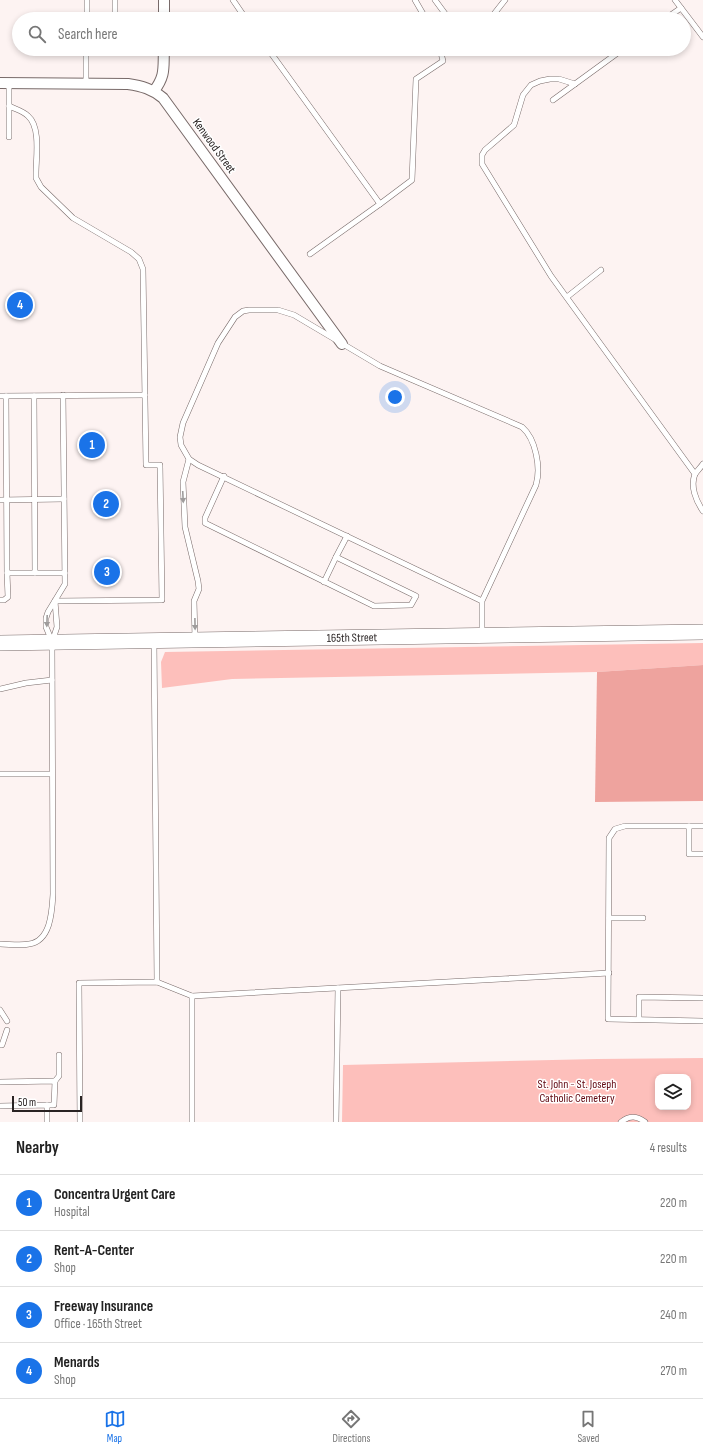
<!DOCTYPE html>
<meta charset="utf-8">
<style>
:root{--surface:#fff;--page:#f6f6f6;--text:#222;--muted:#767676;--line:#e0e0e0;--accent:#1a73e8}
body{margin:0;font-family:"Sofia Sans Condensed",sans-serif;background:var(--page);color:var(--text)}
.controls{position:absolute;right:12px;bottom:12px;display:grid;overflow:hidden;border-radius:8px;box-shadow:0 2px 6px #0003}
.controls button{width:36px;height:36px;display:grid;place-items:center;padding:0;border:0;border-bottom:1px solid var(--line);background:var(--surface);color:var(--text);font:20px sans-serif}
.scale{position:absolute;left:12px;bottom:10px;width:70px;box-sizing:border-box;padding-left:4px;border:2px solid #292323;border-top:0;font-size:11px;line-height:14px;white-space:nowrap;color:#292323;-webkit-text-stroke:3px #fff;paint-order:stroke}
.you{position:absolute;left:395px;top:397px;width:14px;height:14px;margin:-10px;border:3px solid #fff;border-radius:50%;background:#1a73e8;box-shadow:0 0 0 6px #1a73e833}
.badge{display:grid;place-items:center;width:26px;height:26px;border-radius:50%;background:var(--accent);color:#fff;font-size:13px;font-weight:700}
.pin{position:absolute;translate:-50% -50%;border:2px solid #fff;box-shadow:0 1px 4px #0006}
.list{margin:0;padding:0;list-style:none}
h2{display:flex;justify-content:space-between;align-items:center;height:52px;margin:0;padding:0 16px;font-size:17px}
h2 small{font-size:13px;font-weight:400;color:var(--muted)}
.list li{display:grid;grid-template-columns:26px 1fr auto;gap:12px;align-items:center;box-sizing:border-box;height:56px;padding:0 16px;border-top:1px solid var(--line)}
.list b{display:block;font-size:15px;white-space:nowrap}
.list p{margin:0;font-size:13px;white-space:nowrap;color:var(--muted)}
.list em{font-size:13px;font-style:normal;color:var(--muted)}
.icon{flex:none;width:22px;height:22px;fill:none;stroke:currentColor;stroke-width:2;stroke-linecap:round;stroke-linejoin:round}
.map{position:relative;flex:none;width:703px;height:1122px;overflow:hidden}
.search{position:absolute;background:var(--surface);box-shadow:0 2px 6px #0003;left:12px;right:12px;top:12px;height:44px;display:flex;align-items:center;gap:10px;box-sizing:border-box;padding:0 14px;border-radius:22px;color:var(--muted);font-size:15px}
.sheet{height:276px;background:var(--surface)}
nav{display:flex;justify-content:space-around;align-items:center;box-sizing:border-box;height:56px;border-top:1px solid var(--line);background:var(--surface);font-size:11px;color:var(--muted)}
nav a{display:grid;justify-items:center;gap:2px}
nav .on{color:var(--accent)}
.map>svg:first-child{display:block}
.green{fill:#fdbfbb;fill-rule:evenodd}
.forest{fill:#eea39e}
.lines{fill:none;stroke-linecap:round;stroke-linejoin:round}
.service-casing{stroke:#786a69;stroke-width:6}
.minor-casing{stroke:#786a69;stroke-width:12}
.secondary-casing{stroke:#786a69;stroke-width:16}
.service{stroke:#fff;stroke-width:5}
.minor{stroke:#fff;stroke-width:10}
.secondary{stroke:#fff;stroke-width:15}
.oneway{fill:#9f9c9c}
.labels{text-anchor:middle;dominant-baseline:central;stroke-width:3;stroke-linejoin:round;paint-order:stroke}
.street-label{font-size:12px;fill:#292323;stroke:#fff}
.park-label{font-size:12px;fill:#620912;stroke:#fff}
</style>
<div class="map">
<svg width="703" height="1122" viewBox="0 0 703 1122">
<rect width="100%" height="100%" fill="#fdf3f2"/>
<g class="green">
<path d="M 703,643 L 703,665 L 597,672 L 232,679 L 162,688 L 161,662 L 165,652 Z"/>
<path d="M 703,1058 L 703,1122 L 342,1122 L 343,1065 L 597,1059 ZM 658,1077 L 688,1077 L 688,1107 L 658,1107 Z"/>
</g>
<path class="forest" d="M 703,665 L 703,801 L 595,802 L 597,672 Z"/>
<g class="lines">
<g class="service-casing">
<g id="service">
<path d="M 115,0 L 115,19"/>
<path d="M 233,0 L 246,19"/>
<path d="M 415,0 L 426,19"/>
<path d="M 435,0 L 449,19"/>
<path d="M 675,0 L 703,37"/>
<path d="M 87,19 L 87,0"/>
<path d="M 490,19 L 505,0"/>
<path d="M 665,19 L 681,8"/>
<path d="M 268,49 L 380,204 L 412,180 L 416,79 L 443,61 L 440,49"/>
<path d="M 86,83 L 86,49"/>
<path d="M 575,84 L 559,79 L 550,79 L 540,81 L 531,85 L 523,95 L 514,125 L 485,150 L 482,155 L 482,164 L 551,276 L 695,474"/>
<path d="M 553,100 L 623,49"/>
<path d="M 9,106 C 15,109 23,111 28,116 C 41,127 36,158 36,173 L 36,178 L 41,187 L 73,218 L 131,252 L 139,259 L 143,269 L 146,465 L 160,465 L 162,600 L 55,601"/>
<path d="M 9,137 L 9,83"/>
<path d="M 310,254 L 380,204"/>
<path d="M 567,297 L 601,270"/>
<path d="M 0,396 L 145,395"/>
<path d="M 6,396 L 7,573"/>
<path d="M 34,396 L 35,573"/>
<path d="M 189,459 L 183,482 L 185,527 L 198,581 L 199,589 L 194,601 L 195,638"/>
<path d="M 703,464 C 701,467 697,471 695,474 C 690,486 696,501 703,511"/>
<path d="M 224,476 L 205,518 L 205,523 L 374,606 L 411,605 L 416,596 L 336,557 L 347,536"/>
<path d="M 0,500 L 64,499"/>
<path d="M 324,582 L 336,557"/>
<path d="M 0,600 L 4,600 L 8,597 L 7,573 L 65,573"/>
<path d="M 482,601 L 198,465 L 189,459 L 181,445 L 180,437 L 183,423 L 218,343 L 235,317 L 243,311 L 249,310 L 278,310 L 294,315 L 380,366 L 522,427 C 536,439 541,468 536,485 L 482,601 L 482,635"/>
<path d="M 51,639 L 46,627 L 46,618 L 48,612 L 65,584 L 63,395"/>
<path d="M 154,641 L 157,982"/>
<path d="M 0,689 L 26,683 L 52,680"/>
<path d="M 0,774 L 52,774"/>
<path d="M 689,826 L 689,854 L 703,854"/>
<path d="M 703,826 L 625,826 L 615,829 L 609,838 L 608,1019 L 703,1021"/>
<path d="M 609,918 L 643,918"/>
<path d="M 0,944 C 9,944 20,946 29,944 C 51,941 52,911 53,894 L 52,642 L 57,627 L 55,601"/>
<path d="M 192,996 L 609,973"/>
<path d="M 0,1010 L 7,1021"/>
<path d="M 639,1019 L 639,997 L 703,998"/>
<path d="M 0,1045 L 2,1045 L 7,1030"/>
<path d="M 55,1081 L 59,1076 L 59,1055"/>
<path d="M 0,1082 L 55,1081 L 54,1105 L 47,1105"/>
<path d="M 0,1106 L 47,1105 L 47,1122"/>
<path d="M 80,1122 L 79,983 L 157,982 L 192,996 L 192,1122"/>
<path d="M 336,1122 L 338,988"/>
<path d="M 621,1122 C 630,1115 637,1116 645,1122"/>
</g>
</g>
<g class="minor-casing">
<g id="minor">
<path d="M 164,19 L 164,0"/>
<path d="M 0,83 L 128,84 C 142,86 152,89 163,98 L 342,344"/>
<path d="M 154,91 C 166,75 163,68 164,49"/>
</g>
</g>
<g class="secondary-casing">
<g id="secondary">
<path id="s1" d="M 0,643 L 703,632"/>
</g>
</g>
<use href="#service" class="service"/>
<use href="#minor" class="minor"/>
<use href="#secondary" class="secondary"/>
</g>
<defs><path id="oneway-solid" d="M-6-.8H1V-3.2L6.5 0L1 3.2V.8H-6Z"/></defs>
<g class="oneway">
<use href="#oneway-solid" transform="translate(183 497) rotate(87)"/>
<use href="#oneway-solid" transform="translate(47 621) rotate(92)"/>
<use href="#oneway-solid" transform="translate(195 624) rotate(89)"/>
</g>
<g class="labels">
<g class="street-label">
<text transform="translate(214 146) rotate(54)">Kenwood Street</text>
<text stroke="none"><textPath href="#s1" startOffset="352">165th Street</textPath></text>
</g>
<g class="park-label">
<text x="577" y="1084">St. John - St. Joseph<tspan x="577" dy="14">Catholic Cemetery</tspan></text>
</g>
</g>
</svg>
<div class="controls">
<button><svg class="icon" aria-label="layers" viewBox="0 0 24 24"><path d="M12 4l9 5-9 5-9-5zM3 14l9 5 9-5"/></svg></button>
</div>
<div class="scale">50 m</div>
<div class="you"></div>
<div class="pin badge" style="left:92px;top:445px">1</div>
<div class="pin badge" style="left:106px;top:504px">2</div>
<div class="pin badge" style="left:107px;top:572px">3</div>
<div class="pin badge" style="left:20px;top:305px">4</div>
<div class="search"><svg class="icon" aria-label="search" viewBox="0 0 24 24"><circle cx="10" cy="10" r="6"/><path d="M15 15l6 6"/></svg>Search here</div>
</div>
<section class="sheet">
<h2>Nearby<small>4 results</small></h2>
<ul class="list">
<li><span class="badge">1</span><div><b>Concentra Urgent Care</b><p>Hospital</p></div><em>220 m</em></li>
<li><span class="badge">2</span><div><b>Rent-A-Center</b><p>Shop</p></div><em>220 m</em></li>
<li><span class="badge">3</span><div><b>Freeway Insurance</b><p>Office · 165th Street</p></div><em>240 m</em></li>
<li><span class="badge">4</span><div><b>Menards</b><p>Shop</p></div><em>270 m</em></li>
</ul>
</section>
<nav>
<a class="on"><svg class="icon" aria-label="map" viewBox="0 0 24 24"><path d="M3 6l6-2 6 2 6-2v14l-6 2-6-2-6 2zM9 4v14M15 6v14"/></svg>Map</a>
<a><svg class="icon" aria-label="directions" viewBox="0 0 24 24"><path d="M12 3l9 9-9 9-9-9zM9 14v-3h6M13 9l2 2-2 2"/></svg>Directions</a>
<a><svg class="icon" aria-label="saved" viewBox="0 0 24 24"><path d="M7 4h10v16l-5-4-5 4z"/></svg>Saved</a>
</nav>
